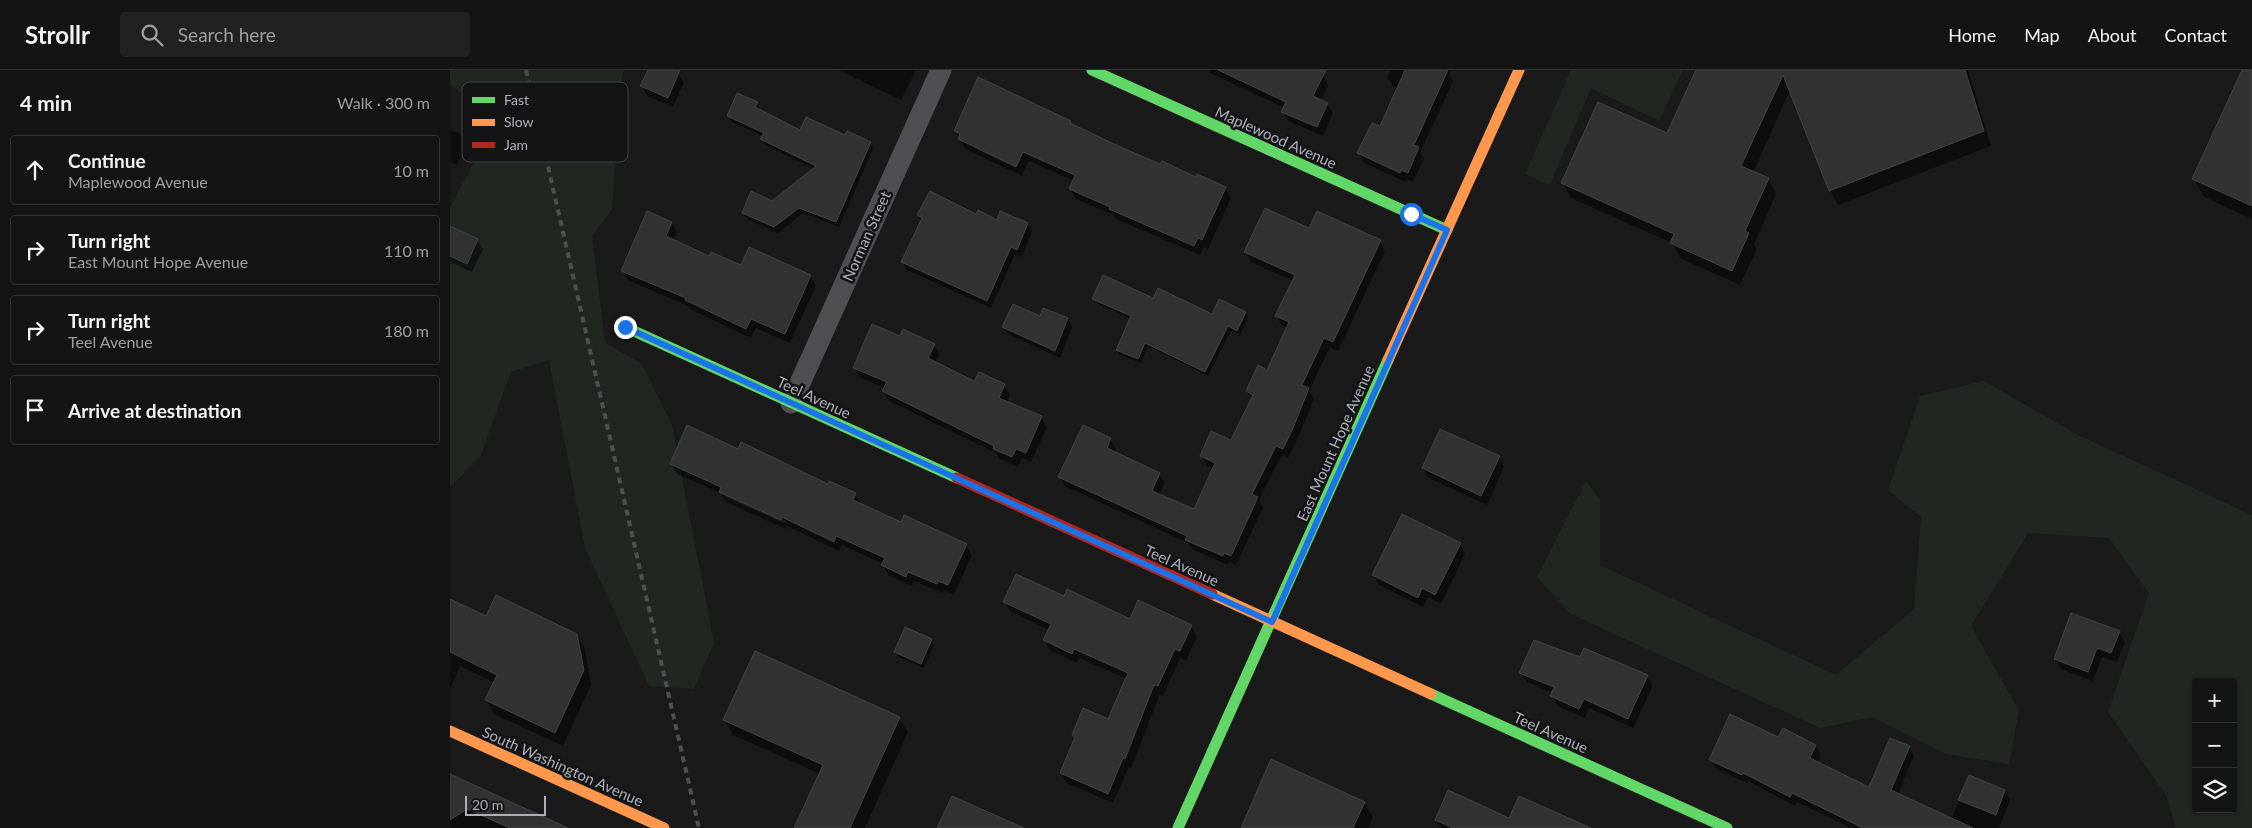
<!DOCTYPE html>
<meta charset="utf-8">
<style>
:root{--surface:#141414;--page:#212122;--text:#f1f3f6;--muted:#9d9ea0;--line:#333334}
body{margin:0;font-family:Lato,sans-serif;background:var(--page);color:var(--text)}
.controls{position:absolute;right:15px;bottom:15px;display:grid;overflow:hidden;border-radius:5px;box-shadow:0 1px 4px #0004}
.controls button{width:45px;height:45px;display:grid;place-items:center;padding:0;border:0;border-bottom:1px solid var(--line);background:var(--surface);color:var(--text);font:25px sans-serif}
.scale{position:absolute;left:15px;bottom:12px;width:81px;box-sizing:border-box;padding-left:5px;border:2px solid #acb0ba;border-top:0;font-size:14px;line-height:18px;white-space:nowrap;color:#acb0ba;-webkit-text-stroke:4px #141416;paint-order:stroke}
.stop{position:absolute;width:15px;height:15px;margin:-11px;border:4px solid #1a73e8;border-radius:50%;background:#fff}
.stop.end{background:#1a73e8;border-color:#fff;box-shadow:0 1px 5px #0008}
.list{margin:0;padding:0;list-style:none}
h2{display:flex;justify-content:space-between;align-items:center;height:65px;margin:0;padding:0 20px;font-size:21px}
h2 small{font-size:16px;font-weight:400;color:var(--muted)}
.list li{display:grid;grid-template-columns:32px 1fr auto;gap:15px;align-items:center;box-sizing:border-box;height:70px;margin:0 10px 10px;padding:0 10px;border:1px solid var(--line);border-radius:5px}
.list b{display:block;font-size:19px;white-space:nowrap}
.list p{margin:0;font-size:16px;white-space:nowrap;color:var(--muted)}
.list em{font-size:16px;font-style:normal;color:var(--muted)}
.icon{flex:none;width:28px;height:28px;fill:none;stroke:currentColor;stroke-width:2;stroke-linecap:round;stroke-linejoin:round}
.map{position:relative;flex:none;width:1802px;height:758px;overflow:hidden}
header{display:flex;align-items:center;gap:30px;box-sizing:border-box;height:70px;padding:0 25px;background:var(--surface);border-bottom:1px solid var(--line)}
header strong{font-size:24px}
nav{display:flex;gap:28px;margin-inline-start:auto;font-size:18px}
.search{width:350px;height:45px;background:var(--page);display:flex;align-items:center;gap:12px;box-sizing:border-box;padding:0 18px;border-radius:5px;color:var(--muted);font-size:19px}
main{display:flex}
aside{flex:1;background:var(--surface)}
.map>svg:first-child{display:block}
.green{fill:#202721;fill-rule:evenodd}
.shadow{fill:#0007;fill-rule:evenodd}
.building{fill:#323232;stroke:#424346}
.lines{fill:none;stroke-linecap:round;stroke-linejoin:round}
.street{stroke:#4e4f53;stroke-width:21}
.fast{stroke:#63d668;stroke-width:11}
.slow{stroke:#ff974d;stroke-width:11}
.jam{stroke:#b3261e;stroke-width:11}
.rail{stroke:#4e4f51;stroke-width:4;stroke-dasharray:6 5;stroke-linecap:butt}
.route{stroke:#1a73e8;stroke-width:6}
.labels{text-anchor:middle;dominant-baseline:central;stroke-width:5;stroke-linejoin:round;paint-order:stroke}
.street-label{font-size:15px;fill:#acb0ba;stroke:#141416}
.key{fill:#141416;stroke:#424347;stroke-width:1}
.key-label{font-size:14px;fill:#acb0ba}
</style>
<header>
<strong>Strollr</strong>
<div class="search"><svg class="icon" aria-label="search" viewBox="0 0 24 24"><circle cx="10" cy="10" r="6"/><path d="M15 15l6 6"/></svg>Search here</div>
<nav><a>Home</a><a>Map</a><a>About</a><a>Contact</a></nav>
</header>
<main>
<aside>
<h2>4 min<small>Walk · 300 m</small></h2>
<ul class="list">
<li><svg class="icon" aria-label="ahead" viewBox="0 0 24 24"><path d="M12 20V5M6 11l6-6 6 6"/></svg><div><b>Continue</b><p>Maplewood Avenue</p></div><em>10 m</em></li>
<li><svg class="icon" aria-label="right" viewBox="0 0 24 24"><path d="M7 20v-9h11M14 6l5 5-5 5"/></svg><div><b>Turn right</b><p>East Mount Hope Avenue</p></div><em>110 m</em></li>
<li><svg class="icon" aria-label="right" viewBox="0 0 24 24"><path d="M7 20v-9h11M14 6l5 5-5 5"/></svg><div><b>Turn right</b><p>Teel Avenue</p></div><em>180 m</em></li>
<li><svg class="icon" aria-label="arrive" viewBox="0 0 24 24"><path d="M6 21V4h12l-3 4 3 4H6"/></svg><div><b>Arrive at destination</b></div></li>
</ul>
</aside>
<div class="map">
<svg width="1802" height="758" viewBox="0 0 1802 758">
<rect width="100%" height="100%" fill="#1a1a1a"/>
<g class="green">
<path d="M 0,0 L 174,0 L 166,29 L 139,51 L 165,94 L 162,139 L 142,166 L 155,273 L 192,294 L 222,355 L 264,573 L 244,619 L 199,616 L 135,478 L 99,290 L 61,302 L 30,388 L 0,417 L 0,138 L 35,70 L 30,39 L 0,14 Z"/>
<path d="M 1121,0 L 1233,0 L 1209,51 L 1141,18 L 1100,115 L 1075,104 Z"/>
<path d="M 1534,311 L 1628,365 L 1802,445 L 1802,758 L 1726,758 L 1716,725 L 1658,642 L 1699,523 L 1659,468 L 1578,463 L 1521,556 L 1569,641 L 1559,694 L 1496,684 L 1422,647 L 1370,658 L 1121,544 L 1087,507 L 1136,411 L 1150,430 L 1150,495 L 1386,605 L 1464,539 L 1471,447 L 1438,420 L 1470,326 ZM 1746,612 L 1783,612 L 1783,739 L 1746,739 Z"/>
</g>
<g class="shadow">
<path d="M 199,0 L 221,0 L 228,3 L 234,13 L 223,37 L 197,26 L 192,16 Z"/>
<path d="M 388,0 L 466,0 L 451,30 Z"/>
<path d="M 758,0 L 861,0 L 873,5 L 878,15 L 871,31 L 877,34 L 883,43 L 873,66 L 838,51 L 833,42 L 835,38 L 760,3 Z"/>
<path d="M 940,0 L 1001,0 L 999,5 L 1003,12 L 970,82 L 974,88 L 963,112 L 957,109 L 956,112 L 914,93 L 909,83 L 930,58 L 948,19 L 943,16 L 937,7 Z"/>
<path d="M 1247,0 L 1518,0 L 1541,76 L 1388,135 L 1380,120 L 1340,20 L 1303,103 L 1318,109 L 1326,124 L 1304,174 L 1307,179 L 1290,215 L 1230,188 L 1222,173 L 1121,128 L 1113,113 L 1218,65 Z"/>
<path d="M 1793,0 L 1802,0 L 1802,149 L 1754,127 L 1744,109 Z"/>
<path d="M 307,33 L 310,40 L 351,62 L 396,67 L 420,73 L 423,79 L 389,157 L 353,143 L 328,163 L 297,149 L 294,143 L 323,132 L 364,99 L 315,75 L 312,69 L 313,66 L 282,52 L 279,46 Z"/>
<path d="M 620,52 L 623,56 L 711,96 L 775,118 L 781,128 L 758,179 L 754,177 L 750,185 L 666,149 L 664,145 L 626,129 L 620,119 L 624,111 L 579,91 L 572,106 L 515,79 L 505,61 Z"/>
<path d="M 0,60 L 11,64 L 16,74 L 7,95 L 0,92 Z"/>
<path d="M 469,145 L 526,146 L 547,151 L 578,154 L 582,161 L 572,187 L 565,184 L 541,238 L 457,200 L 452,192 L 472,151 Z"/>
<path d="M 222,153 L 227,162 L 223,171 L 259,188 L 292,197 L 360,206 L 366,216 L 340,273 L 306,258 L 301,268 L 242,240 L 240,237 L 178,210 L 173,200 Z"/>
<path d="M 0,158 L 27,170 L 33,179 L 22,202 L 0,192 Z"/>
<path d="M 860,160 L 930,171 L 935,181 L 888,281 L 880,277 L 859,321 L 864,329 L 848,368 L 838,388 L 832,385 L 822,404 L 809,430 L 813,438 L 786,495 L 780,492 L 778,495 L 742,479 L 738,473 L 615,416 L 610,406 L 660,369 L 666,379 L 664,383 L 709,404 L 715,413 L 709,425 L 744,440 L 764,399 L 757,396 L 751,386 L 781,372 L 802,330 L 797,321 L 818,301 L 838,258 L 832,256 L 827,246 L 843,211 L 801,192 L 796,182 Z"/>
<path d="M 644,229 L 704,230 L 762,246 L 796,243 L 798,247 L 790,265 L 781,260 L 758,306 L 698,276 L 691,293 L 670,285 L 667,280 L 681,249 L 647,233 Z"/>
<path d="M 594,240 L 618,249 L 622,257 L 610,288 L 558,264 L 554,257 L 590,248 Z"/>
<path d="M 451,267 L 484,275 L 489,285 L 485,293 L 525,313 L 554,315 L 560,325 L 557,332 L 591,347 L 597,357 L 581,392 L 572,388 L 568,397 L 550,389 L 546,383 L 439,331 L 434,321 L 435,318 L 411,308 L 405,298 Z"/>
<path d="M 289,380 L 405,424 L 411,434 L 452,454 L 455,447 L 516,475 L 522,485 L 504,525 L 494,520 L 492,523 L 464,511 L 462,516 L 438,505 L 433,494 L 392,475 L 389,481 L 337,456 L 336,459 L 276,432 L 271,423 L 227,404 L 221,394 ZM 275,424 L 337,451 L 336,454 L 275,427 Z"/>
<path d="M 1049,387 L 1054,397 L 1037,435 L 979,408 L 973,398 Z"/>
<path d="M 1010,474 L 1015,484 L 991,534 L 978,527 L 973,537 L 929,515 L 923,505 Z"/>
<path d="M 614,528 L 680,551 L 741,556 L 747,566 L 736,591 L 730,588 L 713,626 L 710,624 L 681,698 L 679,697 L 663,733 L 617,713 L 611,703 L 625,669 L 623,665 L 659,650 L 677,609 L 629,588 L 627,593 L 600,580 L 594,570 L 599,560 L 560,541 L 555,532 Z"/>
<path d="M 0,531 L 37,548 L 127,565 L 135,579 L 141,615 L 113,676 L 44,644 L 36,630 L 45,613 L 10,596 L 0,619 Z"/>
<path d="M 1669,562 L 1675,572 L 1667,592 L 1652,587 L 1643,611 L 1611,599 L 1605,589 Z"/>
<path d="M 481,570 L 484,575 L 474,598 L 448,587 L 446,582 Z"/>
<path d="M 1130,588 L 1197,606 L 1203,616 L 1183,658 L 1139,638 L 1135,648 L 1108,636 L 1102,626 L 1103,623 L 1077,612 L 1071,603 Z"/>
<path d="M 449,648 L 458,662 L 415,758 L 346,758 L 370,704 L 283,665 L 275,650 Z"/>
<path d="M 1333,660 L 1366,676 L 1371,686 L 1367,693 L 1419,719 L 1459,677 L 1464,686 L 1448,724 L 1501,749 L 1520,707 L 1554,721 L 1560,730 L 1549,758 L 1401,758 L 1347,732 L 1345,736 L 1298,711 L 1297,713 L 1266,699 L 1260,690 L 1329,669 Z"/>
<path d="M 0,705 L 115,758 L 0,758 Z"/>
<path d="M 1070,728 L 1141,758 L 991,758 L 986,750 L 1060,750 Z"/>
<path d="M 914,733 L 923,747 L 918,758 L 792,758 Z"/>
</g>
<g class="building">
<path d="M 198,0 L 230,0 L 218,28 L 190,16 Z"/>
<path d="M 768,0 L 876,0 L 863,26 L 878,33 L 867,57 L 831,42 L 836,32 Z"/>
<path d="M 955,0 L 998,0 L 964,75 L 969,77 L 958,103 L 952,100 L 950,103 L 907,83 L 922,53 L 930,56 Z"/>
<path d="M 1246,0 L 1515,0 L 1534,61 L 1379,121 L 1333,5 L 1291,96 L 1319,108 L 1295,161 L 1299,163 L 1282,201 L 1220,173 L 1224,164 L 1111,113 L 1148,32 L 1217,63 Z"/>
<path d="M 1792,0 L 1802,0 L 1802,136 L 1742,109 Z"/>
<path d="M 528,7 L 621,51 L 620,53 L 666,75 L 710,94 L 712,91 L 746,107 L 747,104 L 776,117 L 752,170 L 748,168 L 744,176 L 659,139 L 660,137 L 619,119 L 625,105 L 573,82 L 566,97 L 508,69 L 510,64 L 504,61 Z"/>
<path d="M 287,23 L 308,32 L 305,37 L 350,60 L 356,47 L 395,65 L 397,61 L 421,72 L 386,152 L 349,138 L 324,157 L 292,143 L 301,121 L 322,131 L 366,96 L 310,69 L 314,63 L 277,46 Z"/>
<path d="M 480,121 L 526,144 L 528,140 L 547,150 L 550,141 L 578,153 L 567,180 L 561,177 L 537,231 L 451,192 L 472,148 L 467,145 Z"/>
<path d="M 815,138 L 859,158 L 867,141 L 931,170 L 883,272 L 874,268 L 852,315 L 859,318 L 843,358 L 833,379 L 826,376 L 802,424 L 808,427 L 781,486 L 774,483 L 773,486 L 735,470 L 737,466 L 608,407 L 633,355 L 661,368 L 657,378 L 710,403 L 702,421 L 744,439 L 765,393 L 750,386 L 761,361 L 781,370 L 803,325 L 796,321 L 808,295 L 817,300 L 839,252 L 825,246 L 845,205 L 794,182 Z"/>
<path d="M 197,141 L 222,152 L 216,166 L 259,186 L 261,182 L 291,195 L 299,177 L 361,205 L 335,264 L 301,249 L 296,259 L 235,230 L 236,228 L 171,201 Z"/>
<path d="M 0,156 L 28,169 L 17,194 L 0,186 Z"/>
<path d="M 653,205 L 703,228 L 708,218 L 762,244 L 769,229 L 796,242 L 787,261 L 778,256 L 755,302 L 695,273 L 688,289 L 666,280 L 681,246 L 642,229 Z"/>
<path d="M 563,234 L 590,246 L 593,238 L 618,248 L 605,281 L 552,257 Z"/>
<path d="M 422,254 L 450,266 L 453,259 L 485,274 L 478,288 L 524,311 L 529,302 L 555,314 L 549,328 L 592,346 L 576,383 L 566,379 L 562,387 L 543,379 L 544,376 L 432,321 L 437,312 L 403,298 Z"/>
<path d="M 237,355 L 288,379 L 291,372 L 378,414 L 379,411 L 406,423 L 403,430 L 451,452 L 454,445 L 517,474 L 498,515 L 488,511 L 487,514 L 458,502 L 456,507 L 431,495 L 435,488 L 386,466 L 384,472 L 332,447 L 331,450 L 269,422 L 271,417 L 220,394 Z"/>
<path d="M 990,359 L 1050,386 L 1031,426 L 972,398 Z"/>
<path d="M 952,444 L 1011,473 L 985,525 L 972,518 L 968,528 L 922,505 Z"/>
<path d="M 566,504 L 614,526 L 617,519 L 680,549 L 688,530 L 742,555 L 730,581 L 725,579 L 708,616 L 704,615 L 675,689 L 673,688 L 658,724 L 610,703 L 625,667 L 622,665 L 633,638 L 658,649 L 678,603 L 624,579 L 622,584 L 593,570 L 601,554 L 553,532 Z"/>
<path d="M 46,525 L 127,564 L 134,600 L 105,663 L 35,630 L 47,605 L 0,582 L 0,529 L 36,546 Z"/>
<path d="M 1621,543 L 1670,561 L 1661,583 L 1647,578 L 1638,602 L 1604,589 Z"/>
<path d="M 455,557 L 482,569 L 471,594 L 444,582 Z"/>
<path d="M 1084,570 L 1130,587 L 1134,578 L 1198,605 L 1178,649 L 1134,629 L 1129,639 L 1100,626 L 1104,617 L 1069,603 Z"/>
<path d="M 305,581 L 450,647 L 400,758 L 344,758 L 373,695 L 273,650 Z"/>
<path d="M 1280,644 L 1328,667 L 1333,658 L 1366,675 L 1360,688 L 1419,717 L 1440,668 L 1460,676 L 1441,720 L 1523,758 L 1413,758 L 1342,723 L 1340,727 L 1293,703 L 1292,705 L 1259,690 Z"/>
<path d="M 821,689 L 915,732 L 903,758 L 791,758 Z"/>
<path d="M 0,704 L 118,758 L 60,758 L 17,739 L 0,750 Z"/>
<path d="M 1519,705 L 1555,720 L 1546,745 L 1508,730 Z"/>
<path d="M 998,720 L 1059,748 L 1069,726 L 1141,758 L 1003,758 L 985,750 Z"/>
<path d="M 502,726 L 574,758 L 487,758 Z"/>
</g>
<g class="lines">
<path class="street" d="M 341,333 L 491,0"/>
<g class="fast">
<path d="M 642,0 L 997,160"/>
<path d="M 175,257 L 507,408"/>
<path d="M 981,624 L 1277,758"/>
<path d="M 728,758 L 938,290"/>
</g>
<g class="slow">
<path d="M 938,290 L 1069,0"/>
<path d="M 762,524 L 981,624"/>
<path d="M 0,661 L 214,758"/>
</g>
<path class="jam" d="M 507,408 L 762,524"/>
<path class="rail" d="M 76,0 L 249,758"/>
</g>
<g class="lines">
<path class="route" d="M 175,257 L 822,552 L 997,160 L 961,144"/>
</g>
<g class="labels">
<g class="street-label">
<text transform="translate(826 67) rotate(24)">Maplewood Avenue</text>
<text transform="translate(416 166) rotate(-66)">Norman Street</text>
<text transform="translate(364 327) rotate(25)">Teel Avenue</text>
<text transform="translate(885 373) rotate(-66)">East Mount Hope Avenue</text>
<text transform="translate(732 495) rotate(24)">Teel Avenue</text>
<text transform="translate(1101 662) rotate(24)">Teel Avenue</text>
<text transform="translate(113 696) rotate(24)">South Washington Avenue</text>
</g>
</g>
<rect x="12" y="12" width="166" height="80" rx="8" class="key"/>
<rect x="22" y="27" width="23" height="6" fill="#63d668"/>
<rect x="22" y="49" width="23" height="7" fill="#ff974d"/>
<rect x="22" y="72" width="23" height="6" fill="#b3261e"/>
<g class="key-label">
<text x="54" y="35">Fast</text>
<text x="54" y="57">Slow</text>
<text x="54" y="80">Jam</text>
</g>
</svg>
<div class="controls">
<button>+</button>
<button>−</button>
<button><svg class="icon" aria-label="layers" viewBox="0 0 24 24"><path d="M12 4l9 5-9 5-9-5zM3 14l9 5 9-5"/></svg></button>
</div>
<div class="scale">20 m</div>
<div class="stop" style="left:961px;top:144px"></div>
<div class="stop end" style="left:175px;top:257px"></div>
</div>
</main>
